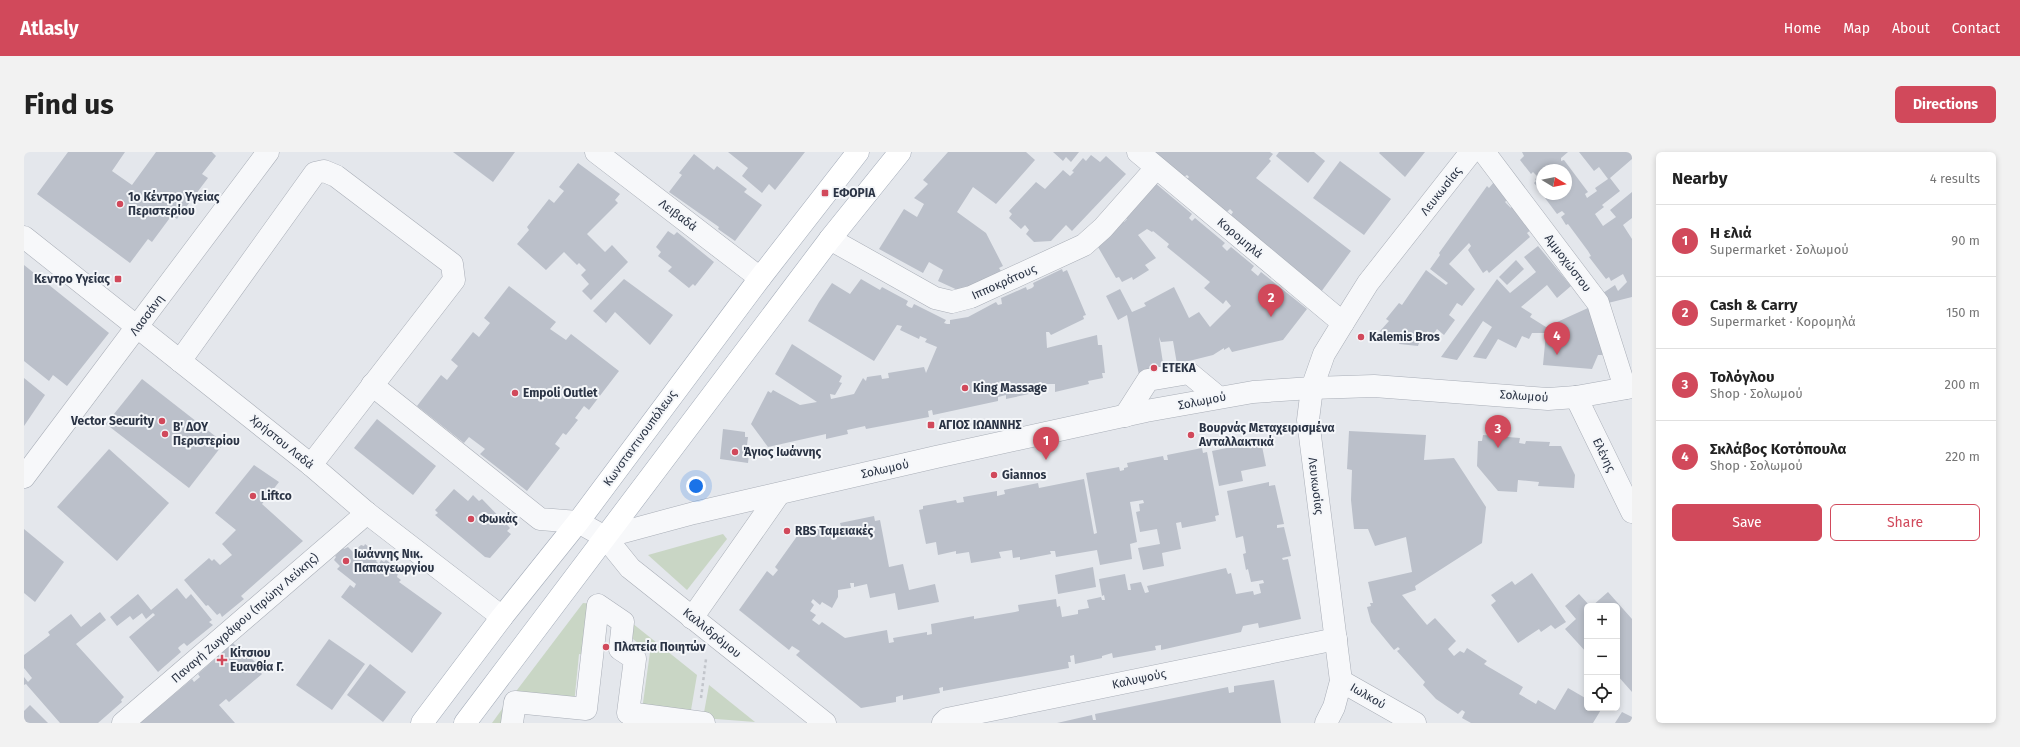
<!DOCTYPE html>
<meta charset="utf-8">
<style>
:root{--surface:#fff;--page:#f2f2f2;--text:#222;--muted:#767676;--line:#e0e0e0;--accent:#d1495b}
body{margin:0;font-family:"Fira Sans",sans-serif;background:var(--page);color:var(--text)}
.controls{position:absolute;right:12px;bottom:12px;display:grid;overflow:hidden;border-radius:6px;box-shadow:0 2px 6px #0003}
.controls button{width:36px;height:36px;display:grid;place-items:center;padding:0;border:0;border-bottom:1px solid var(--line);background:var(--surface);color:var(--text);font:20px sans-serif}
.compass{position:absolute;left:1512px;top:12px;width:36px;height:36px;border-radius:50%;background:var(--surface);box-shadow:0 2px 6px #0003;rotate:100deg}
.you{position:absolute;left:672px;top:334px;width:14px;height:14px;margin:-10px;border:3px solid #fff;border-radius:50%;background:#1a73e8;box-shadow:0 0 0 6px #1a73e833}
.badge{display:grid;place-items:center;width:26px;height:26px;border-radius:50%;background:var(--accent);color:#fff;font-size:13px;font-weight:700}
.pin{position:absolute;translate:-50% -33px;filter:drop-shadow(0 1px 2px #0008)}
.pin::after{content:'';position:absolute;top:21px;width:14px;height:12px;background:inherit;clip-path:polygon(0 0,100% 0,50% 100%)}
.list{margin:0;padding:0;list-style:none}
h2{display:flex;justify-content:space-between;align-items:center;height:52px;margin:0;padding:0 16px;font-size:17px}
h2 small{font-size:13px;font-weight:400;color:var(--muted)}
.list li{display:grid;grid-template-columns:26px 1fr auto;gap:12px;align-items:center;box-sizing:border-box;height:72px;padding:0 16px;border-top:1px solid var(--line)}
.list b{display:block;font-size:15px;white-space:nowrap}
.list p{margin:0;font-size:13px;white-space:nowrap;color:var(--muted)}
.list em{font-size:13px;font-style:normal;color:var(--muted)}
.actions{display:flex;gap:8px;padding:12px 16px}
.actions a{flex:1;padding:9px 0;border:1px solid var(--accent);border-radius:6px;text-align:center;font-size:14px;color:var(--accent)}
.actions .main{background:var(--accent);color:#fff}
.icon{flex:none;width:22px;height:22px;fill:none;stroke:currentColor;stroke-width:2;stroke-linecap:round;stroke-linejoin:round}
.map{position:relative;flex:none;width:1608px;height:571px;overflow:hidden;border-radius:6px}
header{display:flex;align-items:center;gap:24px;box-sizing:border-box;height:56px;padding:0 20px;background:var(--accent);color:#fff}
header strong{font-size:19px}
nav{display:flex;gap:22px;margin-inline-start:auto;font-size:14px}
.intro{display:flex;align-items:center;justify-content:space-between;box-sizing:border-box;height:96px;padding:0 24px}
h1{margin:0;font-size:28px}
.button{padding:10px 18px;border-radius:6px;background:var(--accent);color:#fff;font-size:14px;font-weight:700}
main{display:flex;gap:24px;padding:0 24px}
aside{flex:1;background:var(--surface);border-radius:6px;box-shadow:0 2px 6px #0003}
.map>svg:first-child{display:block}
.green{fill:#c9d6c5}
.building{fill:#bbc0ca}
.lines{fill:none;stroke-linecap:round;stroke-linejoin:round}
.minor-casing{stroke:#a9aeb7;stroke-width:23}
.major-casing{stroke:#a3abb8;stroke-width:23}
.path{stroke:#c2c5cb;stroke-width:2.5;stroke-dasharray:3 3;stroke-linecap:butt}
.minor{stroke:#f7f8fa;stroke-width:22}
.major{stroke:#fff;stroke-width:22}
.poi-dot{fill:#d1495b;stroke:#f4f6f9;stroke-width:1.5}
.labels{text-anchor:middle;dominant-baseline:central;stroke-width:4;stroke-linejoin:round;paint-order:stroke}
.street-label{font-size:12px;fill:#2b3445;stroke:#f4f6f9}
.poi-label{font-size:12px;font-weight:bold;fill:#2b3445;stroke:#f4f6f9;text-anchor:start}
</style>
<header>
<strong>Atlasly</strong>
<nav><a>Home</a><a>Map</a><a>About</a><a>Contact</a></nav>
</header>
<div class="intro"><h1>Find us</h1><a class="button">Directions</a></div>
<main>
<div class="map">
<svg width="1608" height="571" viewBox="0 0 1608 571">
<rect width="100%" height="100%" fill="#e4e7ec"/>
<g class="green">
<path d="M 699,382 L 703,387 L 663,438 L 624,403 Z"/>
<path d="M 559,451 L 571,452 L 566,504 L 555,502 L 550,552 L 487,546 Z"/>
<path d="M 603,467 L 673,523 L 666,564 L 618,558 L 626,500 L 601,481 Z"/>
<path d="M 685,533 L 731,570 L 679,566 Z"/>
<path d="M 481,553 L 486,571 L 468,571 Z"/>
</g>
<g class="building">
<path d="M 44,0 L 101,0 L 88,19 L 108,33 L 132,0 L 188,0 L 192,4 L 178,22 L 184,26 L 153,67 L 148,63 L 128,90 L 124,87 L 106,111 L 13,42 Z"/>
<path d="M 429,0 L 491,0 L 469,30 Z"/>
<path d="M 704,0 L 781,0 L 751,38 L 745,32 L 738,41 L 718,24 L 724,16 Z"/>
<path d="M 924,0 L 1002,0 L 1011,8 L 972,52 L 949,35 L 933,60 L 962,81 L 979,114 L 975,116 L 977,119 L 938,140 L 914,129 L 919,118 L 905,110 L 899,121 L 855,97 L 880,57 L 893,65 L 900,52 L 890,46 L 904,32 L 899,28 Z"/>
<path d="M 1029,0 L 1055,0 L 1047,10 L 1042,5 L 1039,9 Z"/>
<path d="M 1130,0 L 1246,0 L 1249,2 L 1245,7 L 1247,9 L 1232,26 L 1327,99 L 1297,140 L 1207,63 L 1209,60 L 1206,57 L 1202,61 L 1163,27 L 1165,25 L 1163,23 L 1160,25 Z"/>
<path d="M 1255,0 L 1290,0 L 1301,9 L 1284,31 L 1252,4 Z"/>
<path d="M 1356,0 L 1401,0 L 1381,25 L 1355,1 Z"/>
<path d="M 1498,0 L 1544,0 L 1537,6 L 1537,9 L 1540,8 L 1564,40 L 1561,42 L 1563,46 L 1573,39 L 1571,36 L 1584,27 L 1575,15 L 1570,19 L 1555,0 L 1608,0 L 1608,7 L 1586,26 L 1596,39 L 1578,53 L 1580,55 L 1571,62 L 1579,74 L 1592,65 L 1586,58 L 1608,40 L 1608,66 L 1599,73 L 1608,87 L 1608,145 L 1584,151 L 1579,141 L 1591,133 L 1594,139 L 1603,130 L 1599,122 L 1587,129 L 1585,125 L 1582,127 L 1565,105 L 1567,104 L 1564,99 L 1544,72 L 1542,73 L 1537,65 L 1541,62 L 1538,59 L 1533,62 L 1518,42 L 1542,42 L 1542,18 L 1518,18 L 1518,41 L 1510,31 L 1512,29 L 1511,27 L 1514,25 L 1509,20 L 1507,22 L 1496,8 L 1500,4 Z"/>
<path d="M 670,2 L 690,18 L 693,14 L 723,37 L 720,40 L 738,53 L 711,89 L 694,77 L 695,75 L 645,40 L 658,23 L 655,21 Z"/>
<path d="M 1067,3 L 1076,10 L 1082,4 L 1102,22 L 1048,79 L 1042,73 L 1027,89 L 1010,90 L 1002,82 L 1005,78 L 1001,73 L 997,77 L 985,66 L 988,62 L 985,59 L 1012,30 L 1021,37 L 1039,18 L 1046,24 L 1050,20 L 1048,19 L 1059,6 L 1062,9 Z"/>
<path d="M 1316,9 L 1367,47 L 1340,83 L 1289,46 Z"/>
<path d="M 554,11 L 596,42 L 591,48 L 594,51 L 563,82 L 581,100 L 588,93 L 604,110 L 567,148 L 558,139 L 565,132 L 557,123 L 562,118 L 555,111 L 553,113 L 540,100 L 522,118 L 493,92 L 505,78 L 503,75 L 525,47 L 530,51 L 540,39 L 535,35 Z"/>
<path d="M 1130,30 L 1168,62 L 1165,66 L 1168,69 L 1171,66 L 1201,91 L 1198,94 L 1203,99 L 1207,95 L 1230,114 L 1227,118 L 1234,124 L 1237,120 L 1283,157 L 1259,188 L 1208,200 L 1205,195 L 1200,198 L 1200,196 L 1189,203 L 1153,212 L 1149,189 L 1137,190 L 1135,185 L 1141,224 L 1116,228 L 1103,163 L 1094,168 L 1082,144 L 1096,137 L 1108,160 L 1122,154 L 1120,151 L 1150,135 L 1165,166 L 1175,160 L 1186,175 L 1207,154 L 1202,148 L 1199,152 L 1180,136 L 1186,130 L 1143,95 L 1145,92 L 1129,79 L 1128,80 L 1123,77 L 1114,83 L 1132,106 L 1121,113 L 1125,118 L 1109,128 L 1108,125 L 1098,130 L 1095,125 L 1092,126 L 1074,95 L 1098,69 L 1100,70 L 1103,67 L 1100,64 Z"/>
<path d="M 1470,30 L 1484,47 L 1481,50 L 1487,56 L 1489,53 L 1507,78 L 1503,81 L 1506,85 L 1465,121 L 1463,118 L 1459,121 L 1444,98 L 1447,94 L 1445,91 L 1425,112 L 1451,137 L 1438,154 L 1433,151 L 1425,163 L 1431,168 L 1420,183 L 1413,177 L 1404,190 L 1396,188 L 1394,194 L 1375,192 L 1376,188 L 1363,189 L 1356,179 L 1365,169 L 1362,167 L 1375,151 L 1378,153 L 1402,118 L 1422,133 L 1424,131 L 1406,117 L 1416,103 L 1415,101 L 1463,34 L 1465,36 Z"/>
<path d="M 644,79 L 650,83 L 653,80 L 690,110 L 671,134 L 669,132 L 665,136 L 644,119 L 648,115 L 634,104 L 637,100 L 632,95 Z"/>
<path d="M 1514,94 L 1547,134 L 1533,146 L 1523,133 L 1497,155 L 1508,162 L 1506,165 L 1522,175 L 1564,156 L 1571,175 L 1583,192 L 1578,203 L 1574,203 L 1568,217 L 1519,213 L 1522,181 L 1508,181 L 1505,187 L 1498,184 L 1492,196 L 1474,187 L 1462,207 L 1449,205 L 1468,175 L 1459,169 L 1433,208 L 1417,205 L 1473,127 L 1486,141 L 1512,120 L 1500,105 Z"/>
<path d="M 1492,108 L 1500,117 L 1483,133 L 1475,125 Z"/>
<path d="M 0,113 L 85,181 L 43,234 L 29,223 L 25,229 L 0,209 Z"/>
<path d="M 1038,117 L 1039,120 L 1043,118 L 1062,163 L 1059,164 L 1060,167 L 1027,183 L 1025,180 L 1022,180 L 1023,196 L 1073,183 L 1074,193 L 1078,193 L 1081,221 L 1078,221 L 1079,226 L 1064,229 L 1065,232 L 1031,240 L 1031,232 L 1023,232 L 1024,238 L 982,247 L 982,243 L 974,245 L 974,249 L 909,263 L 908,258 L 904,259 L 905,265 L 842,277 L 841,274 L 823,278 L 824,282 L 802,287 L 802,282 L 744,295 L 727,272 L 744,239 L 747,241 L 749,238 L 776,253 L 793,250 L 751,222 L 768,192 L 818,224 L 815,230 L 818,231 L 811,243 L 806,242 L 807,247 L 830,242 L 839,226 L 842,229 L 843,225 L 857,223 L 858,227 L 865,226 L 864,221 L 900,215 L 902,221 L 913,195 L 901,190 L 903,187 L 896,184 L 895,187 L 876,178 L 878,174 L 873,173 L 850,209 L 784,169 L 795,150 L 808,131 L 826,142 L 837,127 L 856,138 L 858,135 L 884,149 L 882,153 L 885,155 L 888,156 L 890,152 L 922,168 L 920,171 L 923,172 L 926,172 L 926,168 L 944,165 L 972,150 L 974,153 L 978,152 L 977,146 L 1002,135 L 1003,138 L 1008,136 L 1010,134 L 1009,131 Z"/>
<path d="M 600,127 L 649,163 L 626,193 L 591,160 L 582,171 L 569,159 Z"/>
<path d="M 485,134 L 532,170 L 526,177 L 542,188 L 547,182 L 595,219 L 565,258 L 560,254 L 551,266 L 554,268 L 542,283 L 539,281 L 531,292 L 536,296 L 503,339 L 456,302 L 461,297 L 445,285 L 440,291 L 393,254 L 417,223 L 423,228 L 434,214 L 427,208 L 449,180 L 455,185 L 466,171 L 460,166 Z"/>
<path d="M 0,226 L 21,243 L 0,274 Z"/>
<path d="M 118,227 L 200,291 L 165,336 L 82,272 Z"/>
<path d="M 353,267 L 412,314 L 389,343 L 330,296 Z"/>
<path d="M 699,277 L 721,280 L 721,285 L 724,285 L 723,293 L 726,294 L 724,311 L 696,307 Z"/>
<path d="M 1325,279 L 1402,283 L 1400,308 L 1430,306 L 1462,355 L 1458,391 L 1391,434 L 1392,438 L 1378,443 L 1403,473 L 1411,466 L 1432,489 L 1424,497 L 1430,504 L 1436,499 L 1440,501 L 1443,496 L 1463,509 L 1460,512 L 1463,514 L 1499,535 L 1495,542 L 1512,552 L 1514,548 L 1531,558 L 1544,536 L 1563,547 L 1563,556 L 1578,556 L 1569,571 L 1447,571 L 1438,566 L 1441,560 L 1438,558 L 1434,562 L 1412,547 L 1399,533 L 1401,530 L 1373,499 L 1376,497 L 1374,495 L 1370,498 L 1347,470 L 1343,455 L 1347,454 L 1346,451 L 1349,451 L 1344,430 L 1388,420 L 1382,385 L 1351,394 L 1344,377 L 1330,377 L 1327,348 L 1328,318 L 1323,317 Z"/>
<path d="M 1459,283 L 1496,286 L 1495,291 L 1501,292 L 1502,289 L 1526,290 L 1525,294 L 1537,294 L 1551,323 L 1550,336 L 1514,334 L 1515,330 L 1494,328 L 1493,340 L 1474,339 L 1453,314 L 1454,289 L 1458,289 Z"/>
<path d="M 1237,289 L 1242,314 L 1217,319 L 1219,329 L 1195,334 L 1188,299 Z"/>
<path d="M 1178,296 L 1179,301 L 1183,300 L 1195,363 L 1191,364 L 1192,369 L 1158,376 L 1157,370 L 1152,371 L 1157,397 L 1138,401 L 1140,414 L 1119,418 L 1114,396 L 1136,392 L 1133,377 L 1116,380 L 1112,360 L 1116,359 L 1115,352 L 1120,351 L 1119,348 L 1106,350 L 1113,390 L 1106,392 L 1108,407 L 1076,413 L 1073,398 L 1032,405 L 1031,399 L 1026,399 L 1027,402 L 996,408 L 996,405 L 989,406 L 988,398 L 975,400 L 977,406 L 947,411 L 945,400 L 932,402 L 932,399 L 914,403 L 912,390 L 902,392 L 895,358 L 899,357 L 899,354 L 932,348 L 933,351 L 940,350 L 939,345 L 973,339 L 973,344 L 981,342 L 980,338 L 1014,331 L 1015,336 L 1060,327 L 1070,382 L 1073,381 L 1062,321 L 1095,315 L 1096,319 L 1100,318 L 1100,316 L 1104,315 L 1103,311 L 1139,304 L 1140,308 L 1144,308 L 1143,303 Z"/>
<path d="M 85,297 L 145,351 L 93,409 L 33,355 Z"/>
<path d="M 230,313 L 255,330 L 238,352 L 279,389 L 217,444 L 220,447 L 198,465 L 196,461 L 193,463 L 184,453 L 182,454 L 160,428 L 185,406 L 188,409 L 190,407 L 196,413 L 208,403 L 198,392 L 212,378 L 191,361 Z"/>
<path d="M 1245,330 L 1245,334 L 1251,333 L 1260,372 L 1253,373 L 1253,376 L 1260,375 L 1267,404 L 1258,406 L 1259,408 L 1264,407 L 1277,467 L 1235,476 L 1234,471 L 1219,474 L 1217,480 L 1137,498 L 1137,493 L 1131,494 L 1132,498 L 1089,506 L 1088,501 L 1078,504 L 1078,506 L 1051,512 L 1050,503 L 1046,504 L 1047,510 L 1044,510 L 1045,516 L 919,539 L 919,535 L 915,536 L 916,541 L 879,548 L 879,543 L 872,545 L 872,550 L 837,556 L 772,503 L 776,499 L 768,494 L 765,498 L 715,458 L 743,419 L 749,424 L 754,418 L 751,415 L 776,380 L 810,374 L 810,379 L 818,378 L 816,371 L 850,364 L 851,369 L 856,368 L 865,415 L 879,412 L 885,438 L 911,432 L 915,450 L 874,458 L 871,441 L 846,446 L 843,432 L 830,435 L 830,431 L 826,431 L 827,436 L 814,438 L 814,445 L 808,456 L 798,450 L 796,453 L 789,447 L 787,450 L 790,453 L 786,459 L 792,463 L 788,468 L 795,473 L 798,470 L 821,486 L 863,478 L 865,491 L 870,490 L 869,486 L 903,480 L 903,483 L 908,482 L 907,472 L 950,464 L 950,467 L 991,460 L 995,459 L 994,453 L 1032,447 L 1033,455 L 1036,454 L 1038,465 L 1054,462 L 1054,458 L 1065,456 L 1063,448 L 1077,445 L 1078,448 L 1081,448 L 1080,443 L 1078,444 L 1075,427 L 1101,422 L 1104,438 L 1107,438 L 1106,432 L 1117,430 L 1121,441 L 1125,440 L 1123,434 L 1202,416 L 1204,422 L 1207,421 L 1212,442 L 1229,439 L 1230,443 L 1237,441 L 1235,432 L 1240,431 L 1239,428 L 1227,430 L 1224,417 L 1222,418 L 1219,402 L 1222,401 L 1219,384 L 1212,386 L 1203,339 Z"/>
<path d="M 430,337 L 444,349 L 449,343 L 455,349 L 458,347 L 486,376 L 483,379 L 487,382 L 466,406 L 461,405 L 411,363 L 414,361 L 411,358 Z"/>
<path d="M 0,377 L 40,410 L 11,450 L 0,441 Z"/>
<path d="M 341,392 L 354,402 L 352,404 L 355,405 L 352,409 L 355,412 L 357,408 L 360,410 L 362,408 L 375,417 L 373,425 L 377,428 L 375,430 L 418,461 L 388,501 L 317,445 L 326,433 L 330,436 L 332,432 L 313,417 L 316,414 L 310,408 L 312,405 L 311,404 L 319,396 L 320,397 L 324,395 L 329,400 L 337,393 L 340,394 Z"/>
<path d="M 1069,415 L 1072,435 L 1034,442 L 1031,423 Z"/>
<path d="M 1508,421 L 1542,470 L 1531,477 L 1527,473 L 1517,480 L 1515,477 L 1494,491 L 1467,453 L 1472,449 L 1467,443 L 1488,429 L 1491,433 Z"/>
<path d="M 153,436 L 162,447 L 167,442 L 188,468 L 185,470 L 189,473 L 163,494 L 160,491 L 156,494 L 154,496 L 157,500 L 134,520 L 105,485 L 131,463 L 129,461 L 122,467 L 118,461 L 109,468 L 106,464 L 93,474 L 86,465 L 114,442 L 127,458 Z"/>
<path d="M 1584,440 L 1608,467 L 1608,540 L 1593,523 L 1593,454 L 1568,454 Z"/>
<path d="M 1555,442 L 1566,454 L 1563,454 L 1563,501 L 1541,477 L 1552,467 L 1541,454 Z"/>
<path d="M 76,460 L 82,468 L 52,492 L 100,545 L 97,548 L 98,550 L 74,571 L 36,571 L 2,532 L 0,533 L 0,525 L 4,530 L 8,526 L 0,516 L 0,503 L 26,483 L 24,480 L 47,462 L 57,475 Z"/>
<path d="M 305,487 L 341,512 L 308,558 L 272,533 Z"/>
<path d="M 209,491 L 212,494 L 215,492 L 238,518 L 236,520 L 238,522 L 205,550 L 202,547 L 195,553 L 211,571 L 116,571 L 168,527 L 170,530 L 176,525 L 174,522 Z"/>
<path d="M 346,512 L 382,540 L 359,570 L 323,543 Z"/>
<path d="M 1250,528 L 1257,571 L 1033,571 L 1068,563 L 1069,568 L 1072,568 L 1071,562 L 1204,535 L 1205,541 L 1210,540 L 1210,534 Z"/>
<path d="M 6,553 L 24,571 L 0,571 L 0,559 Z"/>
<path d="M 1598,560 L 1608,565 L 1608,571 L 1591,571 Z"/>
</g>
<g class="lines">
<g class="minor-casing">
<g id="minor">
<path d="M 572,0 L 736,126"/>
<path d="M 1114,0 L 1319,171"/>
<path d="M 1460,0 L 1574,151 L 1601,236"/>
<path d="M 0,85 L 287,313 L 343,361 L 478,465"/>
<path d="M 806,87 L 911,146 L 928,150 L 947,145 L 1060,93 L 1079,76 L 1132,16"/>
<path d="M 156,209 L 291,21 L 300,19 L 312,24 L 428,112 L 430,128 L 287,313"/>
<path d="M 348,233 L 516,367 L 554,370 L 581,385 L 606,416 L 801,571"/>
<path d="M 1552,245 L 1608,360"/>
<path d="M 1101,264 L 1124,228 L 1165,221 L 1194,245"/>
<path d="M 0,325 L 244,0"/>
<path d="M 581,385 L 670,361 L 912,305 L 1122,259 L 1229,240 L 1288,236 L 1350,234 L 1524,247 L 1552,245 L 1608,235"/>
<path d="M 668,466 L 755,342"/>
<path d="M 1317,529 L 1391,571"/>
<path d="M 99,571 L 343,361"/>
<path d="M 488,571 L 491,550 L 562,557 L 574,453 L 599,470 L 596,497 L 611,507 L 604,561 L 680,571"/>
<path d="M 919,571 L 923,567 L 1312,487"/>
<path d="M 1302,571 L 1310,555 L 1317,529 L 1284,268 L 1288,236 L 1300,202 L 1319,171 L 1344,131 L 1447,0"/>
</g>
</g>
<g class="major-casing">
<g id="major">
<path d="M 398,571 L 478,465 L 554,370 L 736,126 L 834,0"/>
<path d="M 441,571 L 806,87 L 876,0"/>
</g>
</g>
<path class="path" d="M 677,546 L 682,507"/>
<use href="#minor" class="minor"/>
<use href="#major" class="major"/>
</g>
<g class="poi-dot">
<rect x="797" y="37" width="8" height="8" rx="2"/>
<circle cx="96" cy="52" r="4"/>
<rect x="90" y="123" width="8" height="8" rx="2"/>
<circle cx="1337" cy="185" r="4"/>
<circle cx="1130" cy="216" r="4"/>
<circle cx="941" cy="236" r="4"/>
<circle cx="491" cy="241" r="4"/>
<circle cx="138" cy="269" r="4"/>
<rect x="903" y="269" width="8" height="8" rx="2"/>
<circle cx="141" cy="282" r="4"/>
<circle cx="1167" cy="283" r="4"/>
<circle cx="711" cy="300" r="4"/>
<circle cx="970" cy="323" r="4"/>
<circle cx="229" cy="344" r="4"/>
<circle cx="447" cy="367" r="4"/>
<circle cx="763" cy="379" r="4"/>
<circle cx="322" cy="409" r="4"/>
<circle cx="582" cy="495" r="4"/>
<path d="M196 502h4v4h4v4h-4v4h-4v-4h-4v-4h4z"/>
</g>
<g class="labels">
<g class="street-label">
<text transform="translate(1417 39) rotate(-52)">Λευκωσίας</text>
<text transform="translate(654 63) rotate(37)">Λειβαδά</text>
<text transform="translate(1216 86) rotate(40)">Κορομηλά</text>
<text transform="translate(1544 111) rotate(53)">Αμμοχώστου</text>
<text transform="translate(980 130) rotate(-24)">Ιπποκράτους</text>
<text transform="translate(123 163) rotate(-53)">Λασσάνη</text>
<text transform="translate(1500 244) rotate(4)">Σολωμού</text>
<text transform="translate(1178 249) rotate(-11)">Σολωμού</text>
<text transform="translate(616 286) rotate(-54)">Κωνσταντινουπόλεως</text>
<text transform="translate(258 290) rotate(39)">Χρήστου Λαδά</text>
<text transform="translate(1580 303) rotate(64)">Ελένης</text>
<text transform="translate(861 317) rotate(-13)">Σολωμού</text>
<text transform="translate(1292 334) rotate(83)">Λευκωσίας</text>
<text transform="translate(221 466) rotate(-41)">Παναγή Ζωγράφου (πρώην Λεύκης)</text>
<text transform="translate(688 481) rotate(39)">Καλλιδρόμου</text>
<text transform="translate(1115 527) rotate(-12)">Καλυψούς</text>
<text transform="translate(1344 544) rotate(30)">Ιωλκού</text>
</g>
<g class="poi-label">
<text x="809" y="41">ΕΦΟΡΙΑ</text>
<text x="104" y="45">1ο Κέντρο Υγείας<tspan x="104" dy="14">Περιστερίου</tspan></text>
<text x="86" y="127" text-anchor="end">Κεντρο Υγείας</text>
<text x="1345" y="185">Kalemis Bros</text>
<text x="1138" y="216">ΕΤΕΚΑ</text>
<text x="949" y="236">King Massage</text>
<text x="499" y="241">Empoli Outlet</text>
<text x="130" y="269" text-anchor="end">Vector Security</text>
<text x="915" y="273">ΑΓΙΟΣ ΙΩΑΝΝΗΣ</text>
<text x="149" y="275">Β' ΔΟΥ<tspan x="149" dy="14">Περιστερίου</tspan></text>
<text x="1175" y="276">Βουρνάς Μεταχειρισμένα<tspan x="1175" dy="14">Ανταλλακτικά</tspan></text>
<text x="719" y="300">Άγιος Ιωάννης</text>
<text x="978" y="323">Giannos</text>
<text x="237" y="344">Liftco</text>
<text x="455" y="367">Φωκάς</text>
<text x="771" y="379">RBS Ταμειακές</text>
<text x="330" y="402">Ιωάννης Νικ.<tspan x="330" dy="14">Παπαγεωργίου</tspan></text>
<text x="590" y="495">Πλατεία Ποιητών</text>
<text x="206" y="501">Κίτσιου<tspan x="206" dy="14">Ευανθία Γ.</tspan></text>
</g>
</g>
</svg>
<div class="controls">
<button>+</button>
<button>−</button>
<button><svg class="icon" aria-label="locate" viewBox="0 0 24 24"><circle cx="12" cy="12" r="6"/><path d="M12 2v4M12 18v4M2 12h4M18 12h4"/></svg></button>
</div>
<svg class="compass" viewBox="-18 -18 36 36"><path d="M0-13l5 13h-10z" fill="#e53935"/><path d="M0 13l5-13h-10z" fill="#767676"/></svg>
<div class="you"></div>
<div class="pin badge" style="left:1022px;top:308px">1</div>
<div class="pin badge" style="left:1247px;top:165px">2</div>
<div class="pin badge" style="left:1474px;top:296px">3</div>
<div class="pin badge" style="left:1533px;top:203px">4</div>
</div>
<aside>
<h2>Nearby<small>4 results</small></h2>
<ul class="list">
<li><span class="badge">1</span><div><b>Η ελιά</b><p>Supermarket · Σολωμού</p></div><em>90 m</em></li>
<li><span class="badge">2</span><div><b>Cash &amp; Carry</b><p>Supermarket · Κορομηλά</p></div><em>150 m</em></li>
<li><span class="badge">3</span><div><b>Τολόγλου</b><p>Shop · Σολωμού</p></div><em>200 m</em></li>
<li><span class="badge">4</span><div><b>Σκλάβος Κοτόπουλα</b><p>Shop · Σολωμού</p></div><em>220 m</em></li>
</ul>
<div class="actions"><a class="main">Save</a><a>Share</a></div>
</aside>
</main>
